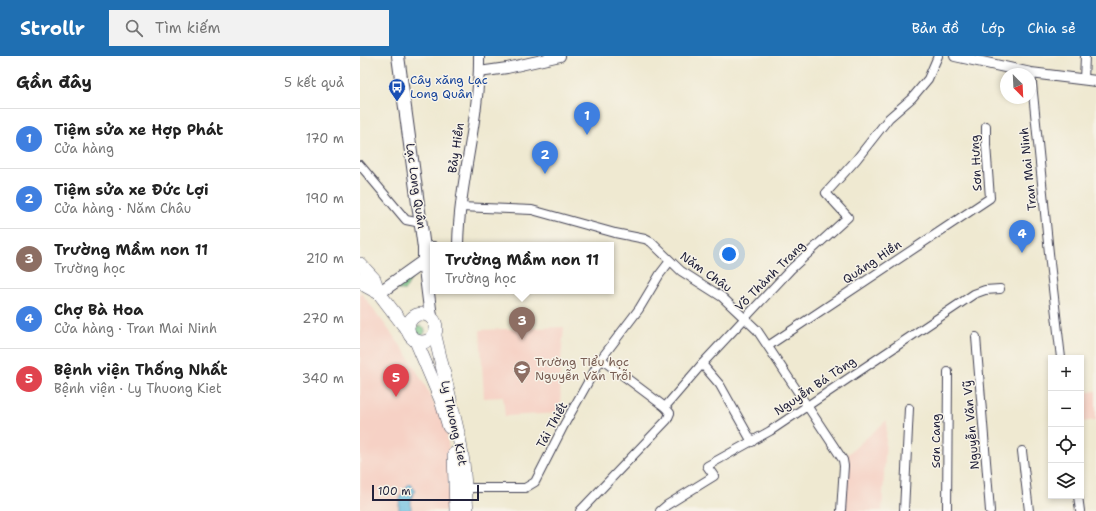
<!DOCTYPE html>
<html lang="vi">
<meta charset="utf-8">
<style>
:root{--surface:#fff;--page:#f2f2f2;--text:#222;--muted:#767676;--line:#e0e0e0;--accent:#1f6fb2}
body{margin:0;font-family:"Shantell Sans",sans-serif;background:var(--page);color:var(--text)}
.controls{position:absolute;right:12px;bottom:12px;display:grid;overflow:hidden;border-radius:0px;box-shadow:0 2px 6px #0003}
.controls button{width:36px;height:36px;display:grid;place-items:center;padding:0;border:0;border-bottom:1px solid var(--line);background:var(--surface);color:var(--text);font:20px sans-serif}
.compass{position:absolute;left:640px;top:12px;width:36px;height:36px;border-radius:50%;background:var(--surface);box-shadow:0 2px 6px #0003;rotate:156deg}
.scale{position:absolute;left:12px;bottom:10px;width:107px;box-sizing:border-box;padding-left:4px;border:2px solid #22223b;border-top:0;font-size:11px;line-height:14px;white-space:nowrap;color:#22223b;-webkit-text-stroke:3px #f7f3e8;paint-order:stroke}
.you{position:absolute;left:369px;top:198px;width:14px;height:14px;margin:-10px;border:3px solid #fff;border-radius:50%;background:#1a73e8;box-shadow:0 0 0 6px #1a73e833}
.badge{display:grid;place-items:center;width:26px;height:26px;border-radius:50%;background:var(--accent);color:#fff;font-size:13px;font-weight:700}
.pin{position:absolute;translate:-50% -33px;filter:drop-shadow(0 1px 2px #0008)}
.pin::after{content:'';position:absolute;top:21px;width:14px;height:12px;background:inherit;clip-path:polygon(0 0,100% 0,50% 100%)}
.popup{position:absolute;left:70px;top:186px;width:184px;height:52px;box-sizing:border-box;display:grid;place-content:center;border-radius:0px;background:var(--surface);filter:drop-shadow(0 1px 3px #0005);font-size:13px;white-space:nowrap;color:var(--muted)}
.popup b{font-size:15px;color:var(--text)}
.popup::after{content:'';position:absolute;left:50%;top:100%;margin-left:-8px;border:8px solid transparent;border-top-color:var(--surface)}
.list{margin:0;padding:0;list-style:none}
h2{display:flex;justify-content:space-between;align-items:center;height:52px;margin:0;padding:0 16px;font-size:17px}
h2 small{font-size:13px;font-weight:400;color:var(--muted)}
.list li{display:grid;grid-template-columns:26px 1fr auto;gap:12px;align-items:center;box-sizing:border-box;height:60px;padding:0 16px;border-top:1px solid var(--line)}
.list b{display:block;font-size:15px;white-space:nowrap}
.list p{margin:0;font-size:13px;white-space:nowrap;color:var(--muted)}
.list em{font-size:13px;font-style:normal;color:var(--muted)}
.icon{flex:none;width:22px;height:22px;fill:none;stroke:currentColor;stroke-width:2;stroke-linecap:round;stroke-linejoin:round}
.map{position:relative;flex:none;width:736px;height:455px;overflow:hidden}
header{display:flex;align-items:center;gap:24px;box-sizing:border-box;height:56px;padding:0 20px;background:var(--accent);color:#fff}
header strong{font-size:19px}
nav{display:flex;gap:22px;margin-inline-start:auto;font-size:14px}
.search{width:280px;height:36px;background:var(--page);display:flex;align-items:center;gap:10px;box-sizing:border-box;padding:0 14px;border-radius:0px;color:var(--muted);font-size:15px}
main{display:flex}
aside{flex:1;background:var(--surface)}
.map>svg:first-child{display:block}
.built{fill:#f6d1c5}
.green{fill:#7bc989;stroke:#4e7662}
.water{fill:#62bbe0;stroke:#426e8e}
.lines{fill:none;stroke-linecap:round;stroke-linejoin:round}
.minor-casing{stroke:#414052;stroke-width:10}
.tertiary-casing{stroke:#414052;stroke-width:12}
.secondary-casing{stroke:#414052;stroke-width:14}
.primary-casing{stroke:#414052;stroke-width:14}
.minor{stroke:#fff;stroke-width:8}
.tertiary{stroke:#fff;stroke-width:10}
.secondary{stroke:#fff;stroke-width:12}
.primary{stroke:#fff;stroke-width:13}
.labels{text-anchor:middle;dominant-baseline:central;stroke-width:3;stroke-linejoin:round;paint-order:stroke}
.transit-label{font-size:12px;fill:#164399;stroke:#f7f3e8;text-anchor:start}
.street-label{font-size:12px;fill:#22223b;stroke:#f7f3e8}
.education-label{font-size:12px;fill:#785e54;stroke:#f7f3e8;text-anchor:start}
</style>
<header>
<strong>Strollr</strong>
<div class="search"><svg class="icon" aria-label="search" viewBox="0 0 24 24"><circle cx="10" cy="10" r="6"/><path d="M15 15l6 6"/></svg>Tìm kiếm</div>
<nav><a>Bản đồ</a><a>Lớp</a><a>Chia sẻ</a></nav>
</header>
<main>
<aside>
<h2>Gần đây<small>5 kết quả</small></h2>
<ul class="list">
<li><span class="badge" style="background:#3f7fe0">1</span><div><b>Tiệm sửa xe Hợp Phát</b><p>Cửa hàng</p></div><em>170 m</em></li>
<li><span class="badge" style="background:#3f7fe0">2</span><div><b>Tiệm sửa xe Đức Lợi</b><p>Cửa hàng · Năm Châu</p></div><em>190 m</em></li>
<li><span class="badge" style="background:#8d6e63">3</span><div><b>Trường Mầm non 11</b><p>Trường học</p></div><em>210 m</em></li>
<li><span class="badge" style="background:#3f7fe0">4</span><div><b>Chợ Bà Hoa</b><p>Cửa hàng · Tran Mai Ninh</p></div><em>270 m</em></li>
<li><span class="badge" style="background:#e0444e">5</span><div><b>Bệnh viện Thống Nhất</b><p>Bệnh viện · Ly Thuong Kiet</p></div><em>340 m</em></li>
</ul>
</aside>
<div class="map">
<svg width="736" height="455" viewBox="0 0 736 455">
<rect width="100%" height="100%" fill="#f7f3e8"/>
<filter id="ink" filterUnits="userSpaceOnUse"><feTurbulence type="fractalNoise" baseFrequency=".025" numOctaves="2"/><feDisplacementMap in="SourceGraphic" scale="8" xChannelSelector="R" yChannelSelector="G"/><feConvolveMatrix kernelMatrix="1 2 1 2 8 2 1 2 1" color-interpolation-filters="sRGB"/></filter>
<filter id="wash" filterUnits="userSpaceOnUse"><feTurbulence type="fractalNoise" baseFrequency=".012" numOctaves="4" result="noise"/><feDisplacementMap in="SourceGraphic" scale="16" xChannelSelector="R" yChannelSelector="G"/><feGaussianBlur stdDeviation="0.9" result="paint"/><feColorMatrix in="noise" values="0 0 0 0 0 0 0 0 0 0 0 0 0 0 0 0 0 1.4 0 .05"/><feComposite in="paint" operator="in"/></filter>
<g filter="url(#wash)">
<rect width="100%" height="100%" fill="#efe9d1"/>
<g class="built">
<path d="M 0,235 L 46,297 L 67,333 L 86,372 L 89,394 L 89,455 L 0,455 Z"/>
<path d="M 204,271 L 200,315 L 201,357 L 145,360 L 143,341 L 124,342 L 120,274 Z"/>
<path d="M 736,335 L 736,364 L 721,366 L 721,337 Z"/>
<path d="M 527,364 L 522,455 L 484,455 L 487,399 Z"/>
</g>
<g class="green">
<path d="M 52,221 L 45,234 L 36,234 Z"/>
<circle cx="60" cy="275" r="5"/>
</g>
<path class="water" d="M 50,427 L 55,434 L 51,443 L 51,455 L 39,455 C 38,445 42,434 50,427 Z"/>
</g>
<g filter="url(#ink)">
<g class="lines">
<g class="minor-casing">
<g id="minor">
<path d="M 671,17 L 690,207 L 701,302"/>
<path d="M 724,24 L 725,0"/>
<path d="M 0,109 L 46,164 L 61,167"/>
<path d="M 100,151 L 172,154 L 255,177 L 285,183 L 291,186 L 321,215 L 362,241 L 397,274 L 483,404 L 484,410 L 481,455"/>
<path d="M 616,281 L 630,455"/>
<path d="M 408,290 L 630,142 L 626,89 L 626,70"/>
<path d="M 241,303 L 305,351"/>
<path d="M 342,308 L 360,329 L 392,386"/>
<path d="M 662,395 L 669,455"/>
<path d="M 106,432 L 165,432 L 175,426 L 204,369 L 241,303 L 279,253 L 300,218 L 310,205"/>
<path d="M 718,440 L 720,455"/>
<path d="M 220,455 L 307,364 L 310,357 L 305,351 L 342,308 L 431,213 L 488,161 L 466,137 L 496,104 L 529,62 L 552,42 L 568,23 L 578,0"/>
<path d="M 300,455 L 307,449 L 354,420 L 347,410 L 410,375 L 614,238 L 625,234 L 640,233"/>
<path d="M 544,455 L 549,352"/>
<path d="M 587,455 L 588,316"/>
</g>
</g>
<g class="tertiary-casing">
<g id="tertiary">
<path d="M 595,0 L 671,17 L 736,25"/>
<path d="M 119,16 L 147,12 L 200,0"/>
<path d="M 98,189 C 99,125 120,64 119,0"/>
<path d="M 64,192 L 73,191"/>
</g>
</g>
<g class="secondary-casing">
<g id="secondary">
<path d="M 38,0 L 64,192 L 64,205 L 71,261"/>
<path d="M 19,237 L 64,205"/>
</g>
</g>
<g class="primary-casing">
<g id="primary">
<path d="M 0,208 L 14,223 L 19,237 L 48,275"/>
<path d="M 0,223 L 6,230 L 19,237"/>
<circle cx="62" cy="272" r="14"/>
<path d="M 75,280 L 99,381 L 103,406 L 107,455"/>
<path d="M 56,285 L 81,344 L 89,371"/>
<path d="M 94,398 L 96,455"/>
</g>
</g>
<use href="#minor" class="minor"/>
<use href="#tertiary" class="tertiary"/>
<use href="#secondary" class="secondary"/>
<use href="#primary" class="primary"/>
</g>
</g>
<defs>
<g id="bus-pin" transform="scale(0.9)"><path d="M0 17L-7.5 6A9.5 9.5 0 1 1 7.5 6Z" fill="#1a4fb4" stroke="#f7f3e8"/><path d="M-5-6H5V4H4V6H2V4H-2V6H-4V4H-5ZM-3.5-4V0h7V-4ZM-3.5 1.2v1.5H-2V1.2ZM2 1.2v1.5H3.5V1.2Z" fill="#fff"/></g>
<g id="school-pin" transform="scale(0.9)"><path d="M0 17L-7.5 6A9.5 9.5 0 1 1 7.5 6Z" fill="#8d6e63" stroke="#f7f3e8"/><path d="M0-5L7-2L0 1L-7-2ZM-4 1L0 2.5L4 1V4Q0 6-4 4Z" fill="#fff"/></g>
</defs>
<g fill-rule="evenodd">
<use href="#bus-pin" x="37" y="31"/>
<use href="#school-pin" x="162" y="313"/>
</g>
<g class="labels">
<g class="transit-label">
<text x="50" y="24">Cây xăng Lạc<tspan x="50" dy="14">Long Quân</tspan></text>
</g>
<g class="street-label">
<text transform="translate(96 92) rotate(-81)">Bảy Hiền</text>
<text transform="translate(616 107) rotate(-93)">Sơn Hưng</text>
<text transform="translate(668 113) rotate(-96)">Tran Mai Ninh</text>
<text transform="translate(56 130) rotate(82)">Lạc Long Quân</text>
<text transform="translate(512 206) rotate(-34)">Quảng Hiền</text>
<text transform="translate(346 216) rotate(35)">Năm Châu</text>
<text transform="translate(410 220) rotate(-45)">Võ Thành Trang</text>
<text transform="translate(455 330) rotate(-34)">Nguyễn Bá Tòng</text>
<text transform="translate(94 367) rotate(78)">Ly Thuong Kiet</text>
<text transform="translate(192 369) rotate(-61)">Tái Thiết</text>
<text transform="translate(611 369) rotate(-95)">Nguyễn Văn Vỹ</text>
<text transform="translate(576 385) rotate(-90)">Sơn Cang</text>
</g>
<g class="education-label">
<text x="175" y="306">Trường Tiểu học<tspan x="175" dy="14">Nguyễn Văn Trỗi</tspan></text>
</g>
</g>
</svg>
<div class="controls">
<button>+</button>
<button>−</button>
<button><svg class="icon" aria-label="locate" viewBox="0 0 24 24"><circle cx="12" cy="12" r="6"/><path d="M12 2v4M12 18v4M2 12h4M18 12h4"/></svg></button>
<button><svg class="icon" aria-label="layers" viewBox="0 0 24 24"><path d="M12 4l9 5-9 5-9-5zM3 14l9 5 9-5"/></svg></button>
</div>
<svg class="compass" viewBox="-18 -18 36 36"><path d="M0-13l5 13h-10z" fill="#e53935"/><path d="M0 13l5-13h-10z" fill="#767676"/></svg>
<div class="scale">100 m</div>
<div class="you"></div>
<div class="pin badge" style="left:227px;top:79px;background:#3f7fe0">1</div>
<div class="pin badge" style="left:185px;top:118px;background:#3f7fe0">2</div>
<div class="pin badge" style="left:162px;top:284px;background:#8d6e63">3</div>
<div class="popup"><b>Trường Mầm non 11</b>Trường học</div>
<div class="pin badge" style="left:662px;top:197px;background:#3f7fe0">4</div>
<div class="pin badge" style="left:36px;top:341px;background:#e0444e">5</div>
</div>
</main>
